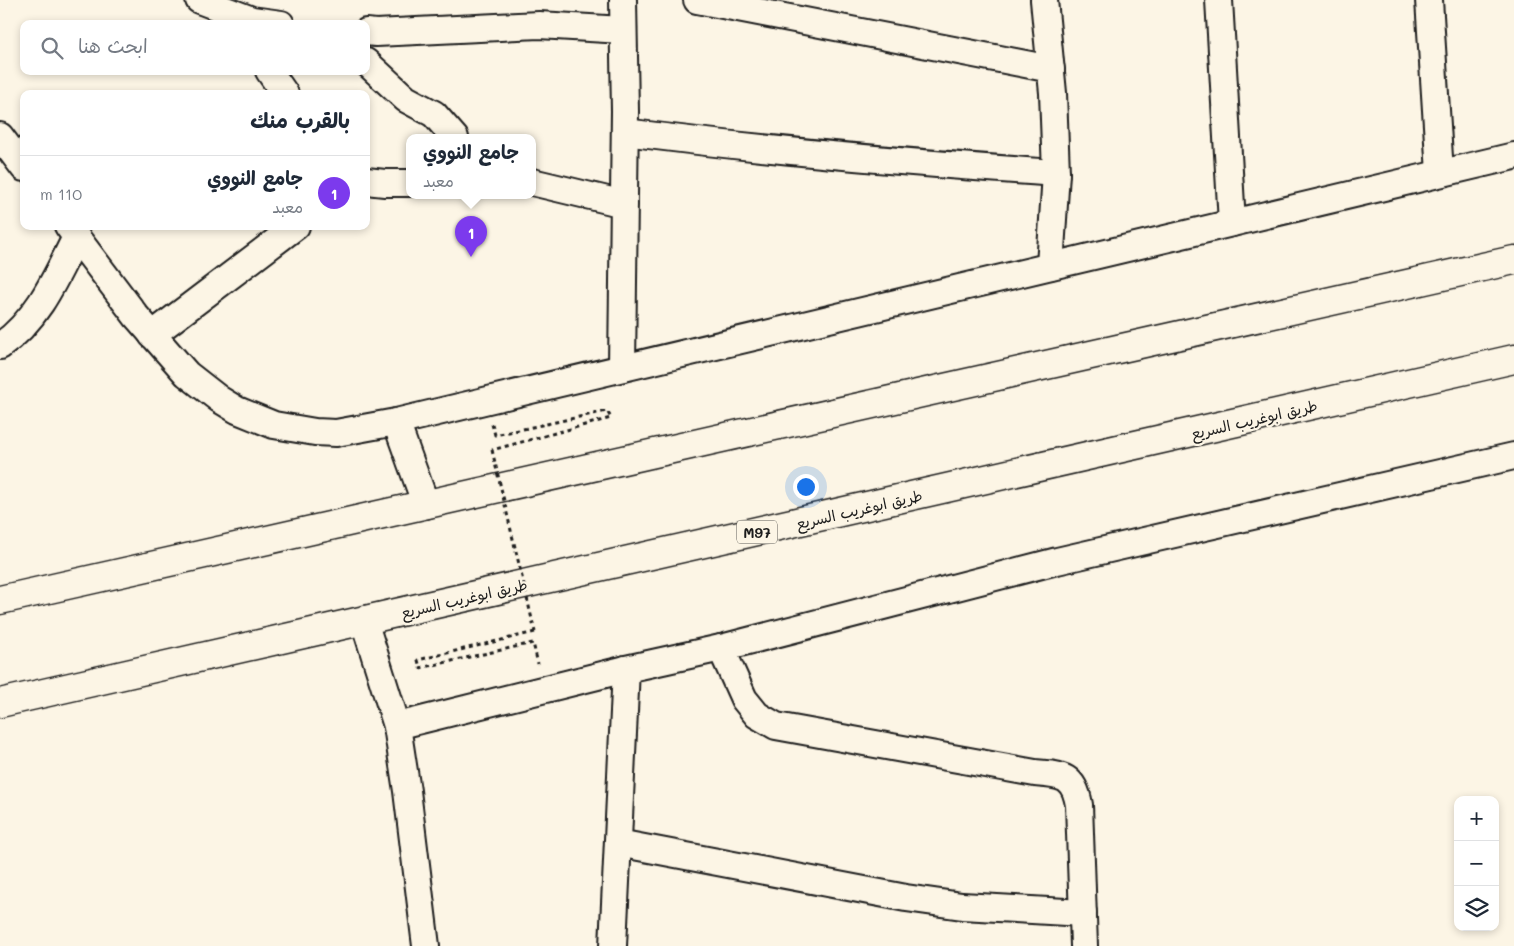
<!DOCTYPE html>
<html lang="ar">
<meta charset="utf-8">
<style>
:root{--surface:#fff;--page:#f6f6f7;--text:#1f2937;--muted:#747a83;--line:#e0e1e3;--accent:#7c3aed}
body{margin:0;font-family:Mali,"Playpen Sans Arabic",sans-serif;background:var(--page);color:var(--text);direction:rtl}
.controls{position:absolute;right:15px;bottom:15px;display:grid;overflow:hidden;border-radius:10px;box-shadow:0 2px 8px #0003}
.controls button{width:45px;height:45px;display:grid;place-items:center;padding:0;border:0;border-bottom:1px solid var(--line);background:var(--surface);color:var(--text);font:25px sans-serif}
.you{position:absolute;left:805px;top:486px;width:18px;height:18px;margin:-12px;border:4px solid #fff;border-radius:50%;background:#1a73e8;box-shadow:0 0 0 8px #1a73e833}
.badge{display:grid;place-items:center;width:32px;height:32px;border-radius:50%;background:var(--accent);color:#fff;font-size:16px;font-weight:700}
.pin{position:absolute;translate:-50% -41px;filter:drop-shadow(0 1px 2px #0008)}
.pin::after{content:'';position:absolute;top:26px;width:18px;height:15px;background:inherit;clip-path:polygon(0 0,100% 0,50% 100%)}
.popup{position:absolute;left:406px;top:134px;width:130px;height:65px;box-sizing:border-box;display:grid;place-content:center;border-radius:10px;background:var(--surface);filter:drop-shadow(0 1px 4px #0005);font-size:16px;white-space:nowrap;color:var(--muted)}
.popup b{font-size:19px;color:var(--text)}
.popup::after{content:'';position:absolute;left:50%;top:100%;margin-left:-10px;border:10px solid transparent;border-top-color:var(--surface)}
.list{margin:0;padding:0;list-style:none}
h2{display:flex;justify-content:space-between;align-items:center;height:65px;margin:0;padding:0 20px;font-size:21px}
h2 small{font-size:16px;font-weight:400;color:var(--muted)}
.list li{display:grid;grid-template-columns:32px 1fr auto;gap:15px;align-items:center;box-sizing:border-box;height:75px;padding:0 20px;border-top:1px solid var(--line)}
.list b{display:block;font-size:19px;white-space:nowrap}
.list p{margin:0;font-size:16px;white-space:nowrap;color:var(--muted)}
.list em{font-size:16px;font-style:normal;color:var(--muted)}
.icon{flex:none;width:28px;height:28px;fill:none;stroke:currentColor;stroke-width:2;stroke-linecap:round;stroke-linejoin:round}
.map{position:relative;flex:none;width:1514px;height:946px;overflow:hidden;direction:ltr}
.search{position:absolute;background:var(--surface);box-shadow:0 2px 8px #0003;left:20px;top:20px;width:350px;height:55px;display:flex;align-items:center;gap:12px;box-sizing:border-box;padding:0 18px;border-radius:10px;color:var(--muted);font-size:19px}
.panel{position:absolute;background:var(--surface);box-shadow:0 2px 8px #0003;left:20px;top:90px;width:350px;height:140px;border-radius:10px;direction:rtl}
.map>svg:first-child{display:block}
.lines{fill:none;stroke-linecap:round;stroke-linejoin:round}
.minor-casing{stroke:#1c1c1c;stroke-width:30}
.highway-casing{stroke:#1c1c1c;stroke-width:31}
.path{stroke:#1c1c1c;stroke-width:3;stroke-dasharray:4 4;stroke-linecap:butt}
.minor{stroke:#fcf5e5;stroke-width:26}
.highway{stroke:#fcf5e5;stroke-width:28}
.path-bridge{stroke:#1c1c1c;stroke-width:3;stroke-dasharray:4 4;stroke-linecap:butt}
.labels{text-anchor:middle;dominant-baseline:central;stroke-width:4.5;stroke-linejoin:round;paint-order:stroke}
.shield{fill:#fcf5e5;stroke:#5f5d58;stroke-width:1}
.shield-label{font-size:14px;font-weight:bold;fill:#1c1c1c}
.street-label{font-size:15px;fill:#1c1c1c;stroke:#fcf5e5}
</style>
<div class="map">
<svg width="1514" height="946" viewBox="0 0 1514 946">
<rect width="100%" height="100%" fill="#fcf5e5"/>
<filter id="ink" filterUnits="userSpaceOnUse"><feTurbulence type="fractalNoise" baseFrequency=".02" numOctaves="2"/><feDisplacementMap in="SourceGraphic" scale="10" xChannelSelector="R" yChannelSelector="G"/><feConvolveMatrix kernelMatrix="1 2 1 2 8 2 1 2 1" color-interpolation-filters="sRGB"/></filter>
<g filter="url(#ink)">
<g class="lines">
<g class="minor-casing">
<g id="minor">
<path d="M 199,0 L 252,20 L 281,24"/>
<path d="M 697,0 L 1051,69"/>
<path d="M 1044,0 L 1053,93 L 1056,173 L 1050,266"/>
<path d="M 1219,0 L 1232,223"/>
<path d="M 1429,0 L 1440,173"/>
<path d="M 366,32 L 376,33 L 539,25 L 623,30"/>
<path d="M 366,62 L 406,99 L 434,114 L 455,138"/>
<path d="M 269,71 L 285,94"/>
<path d="M 625,132 C 768,151 912,163 1056,173"/>
<path d="M 0,136 L 24,168"/>
<path d="M 366,181 L 385,183 L 410,183"/>
<path d="M 532,182 L 624,204"/>
<path d="M 68,226 L 136,316 L 187,374 L 219,399 L 237,410 L 274,425 L 315,432 L 336,433 L 396,422 L 426,505"/>
<path d="M 152,335 L 296,226"/>
<path d="M 0,346 C 38,320 56,277 76,237"/>
<path d="M 622,368 L 625,111 L 623,0"/>
<path d="M 396,422 L 1514,156"/>
<path d="M 364,621 L 397,726 L 407,791 L 426,946"/>
<path d="M 721,648 L 744,699 L 757,715 L 776,726 L 1035,773 C 1062,775 1074,775 1079,805 L 1084,946"/>
<path d="M 397,726 L 626,669 L 721,648 L 1057,561 L 1514,456"/>
<path d="M 618,843 L 906,898 L 962,906 L 1083,913"/>
<path d="M 613,946 L 626,669"/>
</g>
</g>
<g class="highway-casing">
<g id="highway">
<path d="M 0,600 L 1514,260"/>
<path d="M 0,703 L 1514,359"/>
</g>
</g>
<g class="path">
<path d="M 492,424 L 495,435 L 607,411 L 611,418 L 492,450"/>
<path d="M 535,632 L 418,660 L 420,668 L 533,643 L 538,664"/>
</g>
<use href="#minor" class="minor"/>
<use href="#highway" class="highway"/>
<path class="path-bridge" d="M 492,450 L 535,632"/>
</g>
</g>
<g class="labels">
<rect class="shield" x="737" y="520.5" width="40" height="23" rx="4"/>
<g class="shield-label">
<text x="757" y="532">M97</text>
</g>
<g class="street-label">
<text transform="translate(1254 419) rotate(-13)">طريق ابوغريب السريع</text>
<text transform="translate(859 509) rotate(-13)">طريق ابوغريب السريع</text>
<text transform="translate(464 598) rotate(-13)">طريق ابوغريب السريع</text>
</g>
</g>
</svg>
<div class="controls">
<button>+</button>
<button>−</button>
<button><svg class="icon" aria-label="layers" viewBox="0 0 24 24"><path d="M12 4l9 5-9 5-9-5zM3 14l9 5 9-5"/></svg></button>
</div>
<div class="you"></div>
<div class="pin badge" style="left:471px;top:257px">1</div>
<div class="popup"><b>جامع النووي</b>معبد</div>
<div class="search"><svg class="icon" aria-label="search" viewBox="0 0 24 24"><circle cx="10" cy="10" r="6"/><path d="M15 15l6 6"/></svg>ابحث هنا</div>
<section class="panel">
<h2>بالقرب منك<small></small></h2>
<ul class="list">
<li><span class="badge">1</span><div><b>جامع النووي</b><p>معبد</p></div><em>110 m</em></li>
</ul>
</section>
</div>
